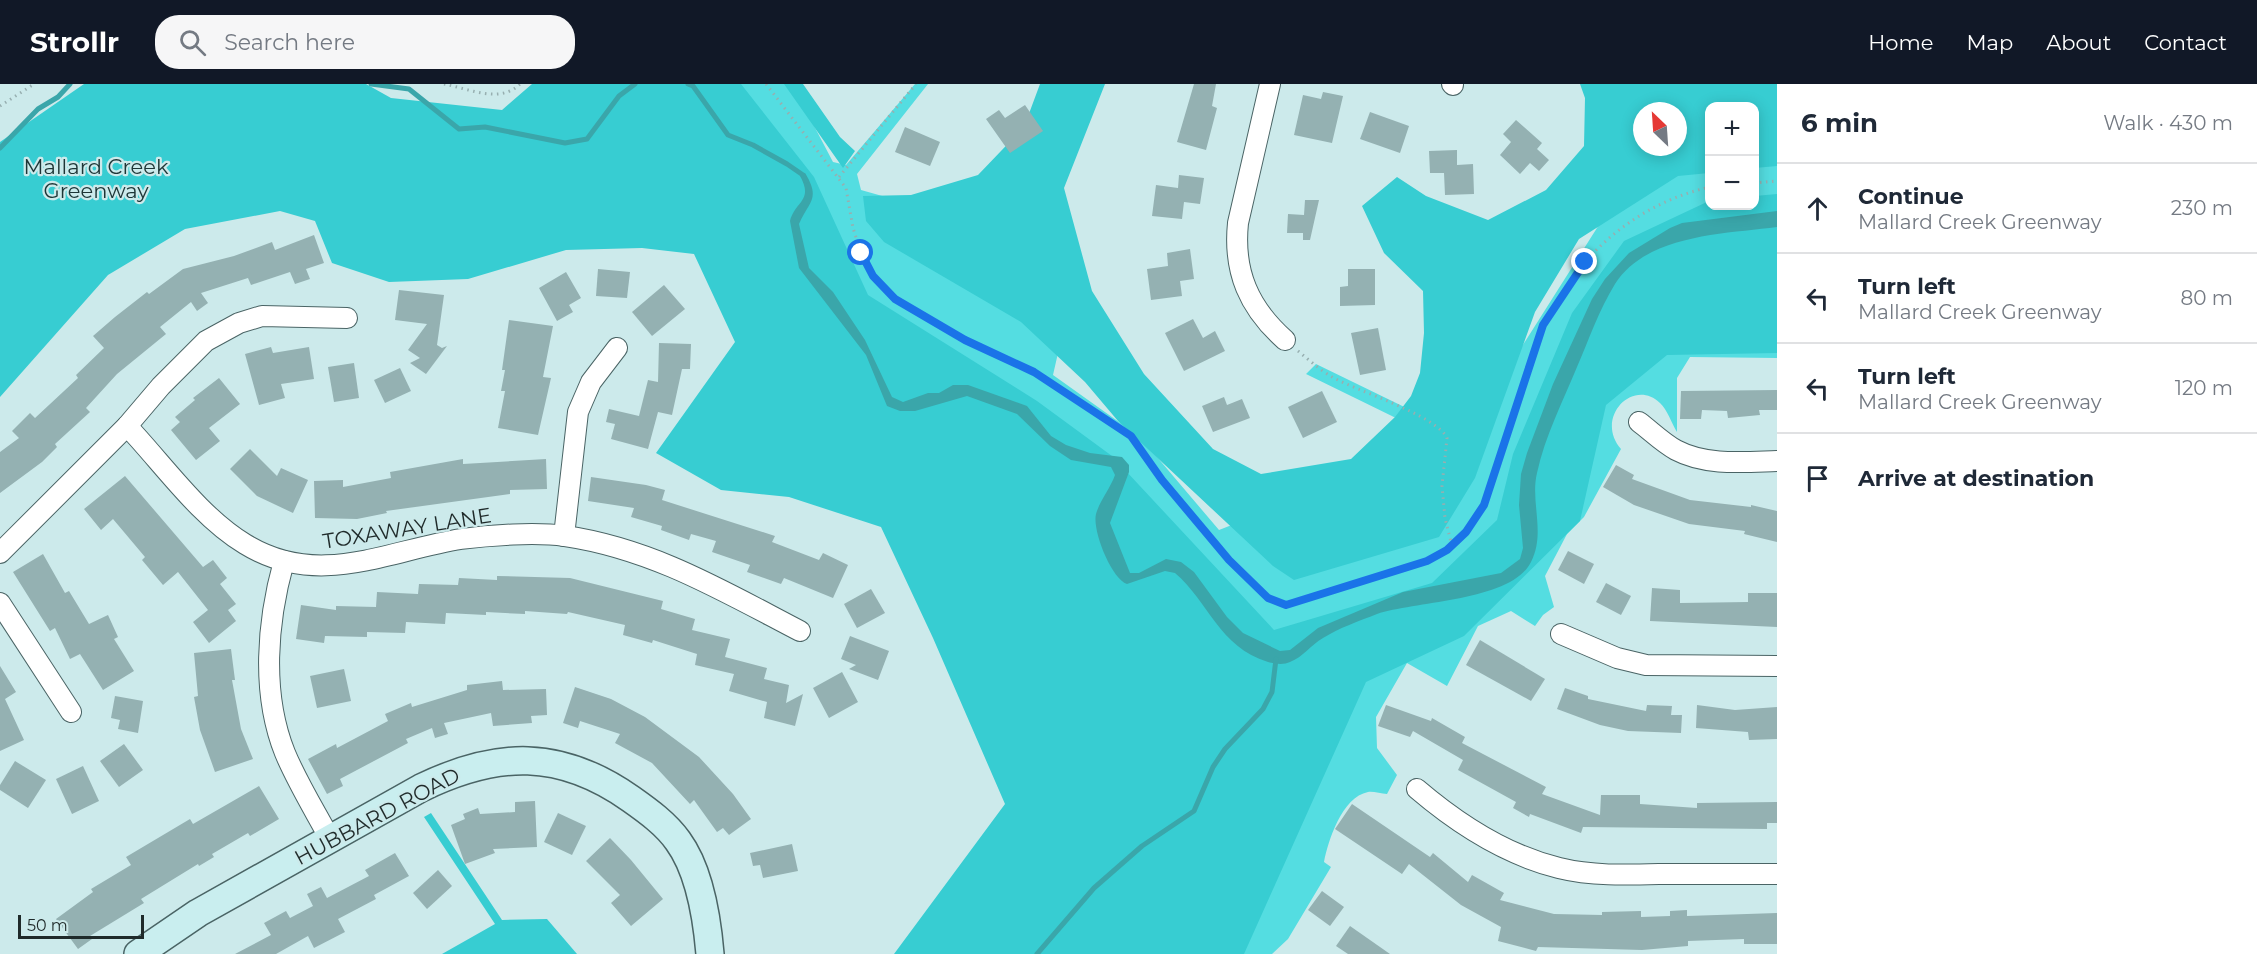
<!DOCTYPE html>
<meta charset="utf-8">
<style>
:root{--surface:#fff;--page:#f6f6f7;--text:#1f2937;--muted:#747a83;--line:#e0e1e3;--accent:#111827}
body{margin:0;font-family:Montserrat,sans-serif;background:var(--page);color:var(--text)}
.controls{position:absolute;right:18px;top:18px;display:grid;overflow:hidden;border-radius:12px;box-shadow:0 3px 15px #0003}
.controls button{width:54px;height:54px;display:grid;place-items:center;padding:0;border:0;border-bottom:2px solid var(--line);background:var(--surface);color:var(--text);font:30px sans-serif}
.compass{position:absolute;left:1633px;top:18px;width:54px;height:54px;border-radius:50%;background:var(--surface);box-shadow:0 3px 15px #0003;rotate:335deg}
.scale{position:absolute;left:18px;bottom:15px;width:126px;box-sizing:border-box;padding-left:6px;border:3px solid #1f2a2a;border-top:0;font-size:16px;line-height:21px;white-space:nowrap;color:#1f2a2a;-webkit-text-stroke:4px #cceaeb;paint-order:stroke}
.stop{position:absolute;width:18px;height:18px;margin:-14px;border:4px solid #1a73e8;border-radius:50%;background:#fff}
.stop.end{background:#1a73e8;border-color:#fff;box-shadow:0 2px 6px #0008}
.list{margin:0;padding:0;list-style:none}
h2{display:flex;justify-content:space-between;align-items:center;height:78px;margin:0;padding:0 24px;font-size:26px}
h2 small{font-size:20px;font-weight:400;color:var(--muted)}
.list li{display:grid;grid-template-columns:39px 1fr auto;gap:18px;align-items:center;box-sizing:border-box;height:90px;padding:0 24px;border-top:2px solid var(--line)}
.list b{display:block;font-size:22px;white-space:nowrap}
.list p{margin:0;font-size:20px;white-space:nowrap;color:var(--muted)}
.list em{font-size:20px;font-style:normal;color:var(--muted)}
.icon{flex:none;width:33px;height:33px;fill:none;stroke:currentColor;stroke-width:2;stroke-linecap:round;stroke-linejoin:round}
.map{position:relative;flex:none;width:1777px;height:870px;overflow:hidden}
header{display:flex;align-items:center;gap:36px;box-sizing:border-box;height:84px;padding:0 30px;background:var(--accent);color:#fff}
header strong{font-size:28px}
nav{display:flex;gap:33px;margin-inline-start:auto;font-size:21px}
.search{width:420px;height:54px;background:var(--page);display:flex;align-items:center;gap:15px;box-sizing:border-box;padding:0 21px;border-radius:24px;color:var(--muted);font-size:22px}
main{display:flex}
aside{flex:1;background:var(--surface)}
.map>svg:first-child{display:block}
.green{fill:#54dde1}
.forest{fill:#37cdd2;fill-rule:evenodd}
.water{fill:#3aa6aa}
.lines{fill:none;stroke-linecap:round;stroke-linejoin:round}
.stream{stroke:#3aa6aa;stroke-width:5}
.building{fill:#94b1b2}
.minor-casing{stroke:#4a6465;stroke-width:22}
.secondary-casing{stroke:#4a6465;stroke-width:30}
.path{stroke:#97afb0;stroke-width:3;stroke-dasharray:1.5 4.5;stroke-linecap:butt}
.minor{stroke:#fff;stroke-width:20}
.secondary{stroke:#c9eeef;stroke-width:27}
.route{stroke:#1a73e8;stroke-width:8}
.labels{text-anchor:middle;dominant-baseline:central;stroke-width:4.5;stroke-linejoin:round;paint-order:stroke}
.park-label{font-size:21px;fill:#1d3536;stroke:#cceaeb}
.street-label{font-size:21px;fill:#1f2a2a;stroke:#cceaeb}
</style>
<header>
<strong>Strollr</strong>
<div class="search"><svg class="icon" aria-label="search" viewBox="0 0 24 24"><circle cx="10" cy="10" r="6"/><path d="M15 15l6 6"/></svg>Search here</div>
<nav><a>Home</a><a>Map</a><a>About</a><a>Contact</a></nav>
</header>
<main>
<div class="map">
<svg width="1777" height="870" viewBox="0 0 1777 870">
<rect width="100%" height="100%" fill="#cceaeb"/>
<path class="green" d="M 658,0 L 792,0 L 833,78 L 846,81 L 915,0 L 928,0 L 857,90 L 861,106 L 1081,168 L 1053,291 L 1140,353 L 1219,446 L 1445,358 L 1306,290 L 1316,280 L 1429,335 L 1495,305 L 1609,125 L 1709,75 L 1710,122 L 1754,122 L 1755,57 L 1777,56 L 1777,274 L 1690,273 L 1677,294 L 1677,348 C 1672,340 1667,325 1660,319 C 1633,293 1594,334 1621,365 L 1584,433 L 1567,450 L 1545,492 L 1554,523 L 1543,531 L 1535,542 L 1511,527 L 1478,542 L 1447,602 L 1407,579 L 1376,633 L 1377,664 L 1397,691 L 1387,710 C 1381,710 1373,707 1368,708 C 1342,713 1328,757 1324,778 L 1331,783 L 1288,855 L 1272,870 L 1186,870 L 1303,573 L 941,309 Z"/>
<g class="forest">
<path d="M 84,0 L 366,0 L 391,14 L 502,26 L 532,0 L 741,0 L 814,93 L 868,211 L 1037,317 L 1112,372 L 1274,546 L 1432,499 L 1497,436 L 1513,370 L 1572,229 L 1624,157 L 1709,117 L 1710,122 L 1754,122 L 1755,112 L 1777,110 L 1777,269 L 1667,271 L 1606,321 L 1580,437 L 1464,552 L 1366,598 L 1244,870 L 894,870 L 1005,720 L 933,554 L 881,443 L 789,413 L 721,406 L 656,369 L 735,258 L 694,170 L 642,164 L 566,166 L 468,195 L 389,198 L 332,179 L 315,137 L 280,127 L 185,145 L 108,191 L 0,313 L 0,58 Z"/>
<path d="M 784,0 L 803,0 L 840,53 L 855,67 L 843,84 Z"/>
<path d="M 1040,0 L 1105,0 L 1064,104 L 1092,207 L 1144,290 L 1213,365 L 1261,390 L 1351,375 L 1395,333 L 1411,312 L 1420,289 L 1424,249 L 1423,207 L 1384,169 L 1362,122 L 1397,93 L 1426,112 L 1488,136 L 1546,106 L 1584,62 L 1585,14 L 1580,0 L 1777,0 L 1777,82 L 1755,84 L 1754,22 L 1710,22 L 1709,89 L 1678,92 L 1579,155 L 1535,228 L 1475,394 L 1439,453 L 1294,496 L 1273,482 L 1118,337 L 1085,298 L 1021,238 L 884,158 L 866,137 L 863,112 L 911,111 L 978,91 L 1024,43 ZM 1642,27 L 1678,27 L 1678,63 L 1642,63 Z"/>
<path d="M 431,729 L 502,836 L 547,835 L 577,870 L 442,870 L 495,840 L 424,733 Z"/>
</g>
<path class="water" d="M 805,89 C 821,115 809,117 799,140 L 809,184 L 833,208 L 865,256 L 892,313 L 903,318 L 928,309 L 939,309 L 953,301 L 968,301 L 1027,322 L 1051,352 L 1066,361 L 1090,369 L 1122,373 L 1129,381 L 1129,388 L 1110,439 L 1130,489 L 1139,489 L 1166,475 L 1181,478 L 1194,488 L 1227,533 L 1243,549 L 1280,567 L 1290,566 L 1318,544 L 1403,508 L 1501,489 L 1520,475 L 1523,464 L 1519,421 L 1521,390 L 1527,369 L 1553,300 L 1592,215 L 1605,195 L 1629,169 L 1670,144 L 1682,139 L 1777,127 L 1777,143 C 1725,150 1647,150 1615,200 C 1599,226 1589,255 1577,283 C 1563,317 1545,352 1537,389 C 1530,418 1546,449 1531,478 C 1512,517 1417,517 1377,530 C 1359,537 1339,544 1323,554 C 1311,561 1303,573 1290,578 C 1284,581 1275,580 1268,578 C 1219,563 1209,518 1175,489 L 1165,487 L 1127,500 C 1111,494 1092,446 1096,430 C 1100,416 1110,405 1115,391 L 1111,383 L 1071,376 L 1050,362 L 1017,330 L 967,312 L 915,327 L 900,327 L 887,322 L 866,271 L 799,184 L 790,137 C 795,117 814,117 800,92 Z"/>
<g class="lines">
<g class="stream">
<path d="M 371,0 L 409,5 L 459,45 L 485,43 L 565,59 L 587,55 L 619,12 L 635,0"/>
<path d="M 688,0 L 693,2 L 728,51 L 753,61 L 787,80 L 803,91 L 806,97"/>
<path d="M 0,64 L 38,25 L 58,13 L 70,0"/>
<path d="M 1037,870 L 1094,804 L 1142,762 L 1194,727 L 1213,683 L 1225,665 L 1263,625 L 1272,608 L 1276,575"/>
</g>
</g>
<g class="building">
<path d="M 1194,0 L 1216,0 L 1212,22 L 1217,24 L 1206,66 L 1177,58 Z"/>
<path d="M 1323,8 L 1343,12 L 1332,59 L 1294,51 L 1303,11 L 1321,15 Z"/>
<path d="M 1025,21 L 1043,47 L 1010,69 L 986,35 L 999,26 L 1005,34 Z"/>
<path d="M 1370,28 L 1409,42 L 1400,69 L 1360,55 Z"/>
<path d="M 1516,36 L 1542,59 L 1537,65 L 1549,76 L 1539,87 L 1530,79 L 1520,90 L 1500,71 L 1511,58 L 1503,50 Z"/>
<path d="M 905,43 L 940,58 L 930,82 L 895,68 Z"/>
<path d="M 1457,66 L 1457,81 L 1473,80 L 1474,110 L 1445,111 L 1444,89 L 1430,89 L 1429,67 Z"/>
<path d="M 1179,91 L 1204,94 L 1200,120 L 1184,118 L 1182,135 L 1152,132 L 1156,101 L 1178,104 Z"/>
<path d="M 1305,116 L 1319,116 L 1310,156 L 1303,156 L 1303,149 L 1287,149 L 1288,130 L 1304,131 Z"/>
<path d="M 314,151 L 324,179 L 306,185 L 310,195 L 295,200 L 290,188 L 251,201 L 248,194 L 201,209 L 208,219 L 197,227 L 191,218 L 160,243 L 166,250 L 117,290 L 86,324 L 90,328 L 55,360 L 57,363 L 42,378 L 0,409 L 0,368 L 19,354 L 12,347 L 30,329 L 35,334 L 78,294 L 76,291 L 104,264 L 93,252 L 115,233 L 147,208 L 149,210 L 183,185 L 234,172 L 272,158 L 275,166 Z"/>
<path d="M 1190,165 L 1194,195 L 1180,197 L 1182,212 L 1151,216 L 1147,185 L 1168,182 L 1167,169 Z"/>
<path d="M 598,185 L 630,188 L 627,214 L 596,212 Z"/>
<path d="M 1348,185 L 1375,185 L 1375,221 L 1340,222 L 1340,203 L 1348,202 Z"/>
<path d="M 566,188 L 581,214 L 569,221 L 573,228 L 557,237 L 539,204 Z"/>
<path d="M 664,201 L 685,225 L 652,252 L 632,228 Z"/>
<path d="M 399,206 L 444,211 L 437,261 L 442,264 L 447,262 L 426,290 L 410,279 L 420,274 L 408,266 L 427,240 L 395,236 Z"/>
<path d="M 1193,235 L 1203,254 L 1215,247 L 1225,267 L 1184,287 L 1165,249 Z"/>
<path d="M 509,236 L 553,242 L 543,293 L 551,294 L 538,351 L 498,344 L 505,307 L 501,307 L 505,286 L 502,286 Z"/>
<path d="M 1378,244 L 1386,286 L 1360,291 L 1351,249 Z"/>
<path d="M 659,259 L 691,260 L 690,285 L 682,285 L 672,331 L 658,328 L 648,365 L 611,355 L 615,340 L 606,338 L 609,325 L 639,332 L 648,296 L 658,298 Z"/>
<path d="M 271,263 L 273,269 L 309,263 L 314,295 L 281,300 L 285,314 L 259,321 L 245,270 Z"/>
<path d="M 354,279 L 359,314 L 334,318 L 328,283 Z"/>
<path d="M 400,284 L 411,307 L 385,319 L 374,296 Z"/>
<path d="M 219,294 L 240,320 L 209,344 L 220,357 L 196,376 L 171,346 L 180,338 L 175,333 L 195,316 L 193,314 Z"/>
<path d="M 1777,306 L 1777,326 L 1759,326 L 1760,331 L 1728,334 L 1727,327 L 1702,326 L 1701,335 L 1680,335 L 1681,307 Z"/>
<path d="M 1322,307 L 1337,338 L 1303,354 L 1288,323 Z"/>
<path d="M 1224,313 L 1227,321 L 1242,315 L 1250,334 L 1213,348 L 1202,322 Z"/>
<path d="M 250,365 L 277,392 L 281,384 L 308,396 L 293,429 L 257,412 L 230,385 Z"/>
<path d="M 463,375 L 463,380 L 546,375 L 547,405 L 510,406 L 510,410 L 386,427 L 387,429 L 357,435 L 315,434 L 314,397 L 343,396 L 343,403 L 391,394 L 390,388 Z"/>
<path d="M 1616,381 L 1634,391 L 1632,395 L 1690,416 L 1751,423 L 1751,421 L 1777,427 L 1777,458 L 1744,450 L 1745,447 L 1689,440 L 1634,421 L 1603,403 Z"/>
<path d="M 125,392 L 203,483 L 213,476 L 227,494 L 220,500 L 236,520 L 228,526 L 236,537 L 209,559 L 193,538 L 208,526 L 178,488 L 163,501 L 142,476 L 145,473 L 113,435 L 101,446 L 84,425 Z"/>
<path d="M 591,393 L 646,401 L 665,406 L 662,416 L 775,452 L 772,458 L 819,476 L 823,469 L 848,481 L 833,514 L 784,494 L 781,500 L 747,488 L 750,481 L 712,468 L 716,457 L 691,450 L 689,456 L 661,446 L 662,442 L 631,433 L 634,424 L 588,417 Z"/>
<path d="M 1568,467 L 1594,480 L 1584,500 L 1558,486 Z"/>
<path d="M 43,470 L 65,509 L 69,507 L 89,540 L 108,531 L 118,553 L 114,555 L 134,587 L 103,606 L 80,570 L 70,575 L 55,544 L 50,547 L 13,488 Z"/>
<path d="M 497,492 L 570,494 L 663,517 L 661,525 L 695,535 L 692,546 L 730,555 L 725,573 L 767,584 L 764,595 L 789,601 L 786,619 L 803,610 L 795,642 L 764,634 L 767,618 L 729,607 L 734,590 L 695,581 L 697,570 L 653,556 L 652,559 L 623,551 L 625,541 L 568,528 L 567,530 L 525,527 L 525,530 L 486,528 L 486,531 L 446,529 L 445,540 L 406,538 L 405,549 L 367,548 L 367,553 L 325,552 L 324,559 L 296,555 L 301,521 L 336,526 L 336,522 L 376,523 L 377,508 L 418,510 L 419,500 L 458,501 L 459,494 L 497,496 Z"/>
<path d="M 1606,499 L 1631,512 L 1621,531 L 1596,518 Z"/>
<path d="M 1652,504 L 1680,506 L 1680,519 L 1748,518 L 1748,509 L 1777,509 L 1777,543 L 1650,537 Z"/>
<path d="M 871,505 L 885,529 L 857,544 L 844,520 Z"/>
<path d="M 850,552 L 889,567 L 878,596 L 849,585 L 856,581 L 841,575 Z"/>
<path d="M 1480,556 L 1545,595 L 1531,617 L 1466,581 Z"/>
<path d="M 231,565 L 235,596 L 232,596 L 241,645 L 253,675 L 215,688 L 200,646 L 194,613 L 198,612 L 194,569 Z"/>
<path d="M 0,582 L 16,608 L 5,615 L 24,656 L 0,667 Z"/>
<path d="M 344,585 L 351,617 L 317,624 L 310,592 Z"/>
<path d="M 842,588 L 858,618 L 829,634 L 813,604 Z"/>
<path d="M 502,597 L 503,606 L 546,605 L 547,631 L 531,632 L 532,639 L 493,642 L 491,629 L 444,639 L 448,650 L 435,654 L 432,644 L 406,655 L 408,659 L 340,695 L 343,702 L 327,710 L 308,675 L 336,660 L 337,664 L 388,637 L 385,630 L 411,619 L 412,623 L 467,606 L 467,601 Z"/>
<path d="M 575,603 L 611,615 L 645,633 L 699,673 L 733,710 L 751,735 L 729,751 L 723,744 L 717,748 L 694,716 L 690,720 L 652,679 L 615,659 L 620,650 L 580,637 L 578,644 L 563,639 Z"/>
<path d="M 1565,604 L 1588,612 L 1588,615 L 1646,627 L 1647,621 L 1672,622 L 1671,631 L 1682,631 L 1681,649 L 1628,647 L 1600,641 L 1557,625 Z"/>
<path d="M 115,612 L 143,617 L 138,649 L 118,645 L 120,636 L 111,634 Z"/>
<path d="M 1386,621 L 1431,637 L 1432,634 L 1465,653 L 1462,659 L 1546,703 L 1542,710 L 1600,731 L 1601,711 L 1640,711 L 1640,720 L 1697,724 L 1697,719 L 1777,718 L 1777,739 L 1767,739 L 1767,745 L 1583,743 L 1581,749 L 1530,730 L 1529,733 L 1513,724 L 1516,718 L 1458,686 L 1463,676 L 1413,647 L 1410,653 L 1378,642 Z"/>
<path d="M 1697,621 L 1735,626 L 1777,623 L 1777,655 L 1749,656 L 1748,648 L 1696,644 Z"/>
<path d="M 124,660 L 143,686 L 119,703 L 100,677 Z"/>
<path d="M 15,677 L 46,696 L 28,724 L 0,706 L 0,701 Z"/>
<path d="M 83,682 L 99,717 L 72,730 L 56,695 Z"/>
<path d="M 259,702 L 279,735 L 250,752 L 248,749 L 212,770 L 214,773 L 199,782 L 198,780 L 141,815 L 144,819 L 90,852 L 92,855 L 78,865 L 56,835 L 93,808 L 91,805 L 131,781 L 126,773 L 190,735 L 193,740 Z"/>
<path d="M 535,717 L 537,763 L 493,765 L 495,769 L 465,780 L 451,741 L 465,735 L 463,730 L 478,724 L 480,730 L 515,728 L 515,718 Z"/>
<path d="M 1352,720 L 1430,773 L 1433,769 L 1468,798 L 1472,791 L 1504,809 L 1500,816 L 1554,830 L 1602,831 L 1602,828 L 1641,827 L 1641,833 L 1670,832 L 1670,827 L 1687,826 L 1687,832 L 1777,829 L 1777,860 L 1744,860 L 1744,855 L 1688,857 L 1688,862 L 1642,866 L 1538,863 L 1536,867 L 1498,857 L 1501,843 L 1461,821 L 1409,780 L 1402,790 L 1335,745 Z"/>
<path d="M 558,729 L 586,742 L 572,771 L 544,758 Z"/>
<path d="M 610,754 L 631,776 L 663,815 L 631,842 L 611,819 L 620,811 L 586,777 Z"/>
<path d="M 792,760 L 798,787 L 763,794 L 760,781 L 753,782 L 750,769 Z"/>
<path d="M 395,769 L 409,792 L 374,811 L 376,815 L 338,835 L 345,848 L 314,864 L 308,852 L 276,870 L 235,870 L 271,851 L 264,839 L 286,827 L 290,834 L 313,822 L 307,810 L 321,803 L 327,814 L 369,792 L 365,786 Z"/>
<path d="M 438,786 L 452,802 L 427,825 L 413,809 Z"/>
<path d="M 1322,807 L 1344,823 L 1330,842 L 1308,826 Z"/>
<path d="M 1350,842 L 1390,870 L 1348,870 L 1336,862 Z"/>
</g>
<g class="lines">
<g class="minor-casing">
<g id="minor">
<path d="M 1270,0 L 1238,139 C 1233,188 1249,224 1285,256"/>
<path d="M 1452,0 L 1453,1"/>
<path d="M 1639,338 C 1651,347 1663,359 1676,366 C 1706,382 1744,378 1777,377"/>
<path d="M 127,342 C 163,380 200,433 245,460 C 318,505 386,467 461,455 C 490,451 536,448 565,452 C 653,465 723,507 800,547"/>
<path d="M 564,452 L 578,328 L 591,298 L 617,264"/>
<path d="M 0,469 L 127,342 L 161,302 L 206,257 L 239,239 L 262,232 L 347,234"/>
<path d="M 284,477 C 267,538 261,609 285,669 C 297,698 315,727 330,755"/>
<path d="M 0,519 L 71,628"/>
<path d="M 1561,550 L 1617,574 L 1646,581 L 1777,582"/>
<path d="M 1417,705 C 1458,740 1506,771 1559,784 C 1591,792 1625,791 1659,790 C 1698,790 1738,790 1777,790"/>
</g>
</g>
<g class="secondary-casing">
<path id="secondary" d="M 138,870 L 198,829 L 421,704 C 497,667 560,665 631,715 C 648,727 666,740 678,757 C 700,787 707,834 710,870"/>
</g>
<g class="path">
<path d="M 444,0 C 470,5 500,20 520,0"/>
<path d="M 766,0 L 846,104 L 853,144 L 861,169 L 868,185 L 884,206 L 905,221 L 965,256 L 1033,288 L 1131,353 L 1162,396 L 1229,476 L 1268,515 L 1280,521 L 1291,520 L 1427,477 L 1447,466 L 1466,448 L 1489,410 L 1536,261 C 1564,183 1629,121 1710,103"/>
<path d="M 0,22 L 34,0"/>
<path d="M 839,93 L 916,0"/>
<path d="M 1754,99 L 1777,97"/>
<path d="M 1298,267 C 1309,276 1320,286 1332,293 C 1357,307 1436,331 1447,354 L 1442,402 L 1445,434 L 1452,462"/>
</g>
<use href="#minor" class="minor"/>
<use href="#secondary" class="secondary"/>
</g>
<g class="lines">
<path class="route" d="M 861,169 L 873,192 L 895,215 L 965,256 L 1034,288 L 1131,352 L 1162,396 L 1229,476 L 1268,514 L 1286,521 L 1427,477 L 1447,466 L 1466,448 L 1484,421 L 1543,241 L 1585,178"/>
</g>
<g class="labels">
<g class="park-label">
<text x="96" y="82">Mallard Creek<tspan x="96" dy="24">Greenway</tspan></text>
</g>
<g class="street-label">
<text transform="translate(407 444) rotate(-9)">TOXAWAY LANE</text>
<text transform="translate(377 732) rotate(-28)">HUBBARD ROAD</text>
</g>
</g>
</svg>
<div class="controls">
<button>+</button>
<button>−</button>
</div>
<svg class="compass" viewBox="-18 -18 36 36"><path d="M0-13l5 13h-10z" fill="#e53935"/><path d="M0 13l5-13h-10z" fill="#747a83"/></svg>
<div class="scale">50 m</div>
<div class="stop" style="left:861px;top:169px"></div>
<div class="stop end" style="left:1585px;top:178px"></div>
</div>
<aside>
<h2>6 min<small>Walk · 430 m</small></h2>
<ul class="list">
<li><svg class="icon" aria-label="ahead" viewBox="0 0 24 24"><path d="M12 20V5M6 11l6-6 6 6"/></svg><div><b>Continue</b><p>Mallard Creek Greenway</p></div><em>230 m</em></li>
<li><svg class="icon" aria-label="left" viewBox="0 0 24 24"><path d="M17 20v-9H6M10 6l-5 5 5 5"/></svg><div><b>Turn left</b><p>Mallard Creek Greenway</p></div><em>80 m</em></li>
<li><svg class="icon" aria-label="left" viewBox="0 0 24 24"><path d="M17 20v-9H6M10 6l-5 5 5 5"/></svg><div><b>Turn left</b><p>Mallard Creek Greenway</p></div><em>120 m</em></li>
<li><svg class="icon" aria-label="arrive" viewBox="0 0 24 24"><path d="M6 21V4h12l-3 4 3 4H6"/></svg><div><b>Arrive at destination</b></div></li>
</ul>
</aside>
</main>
